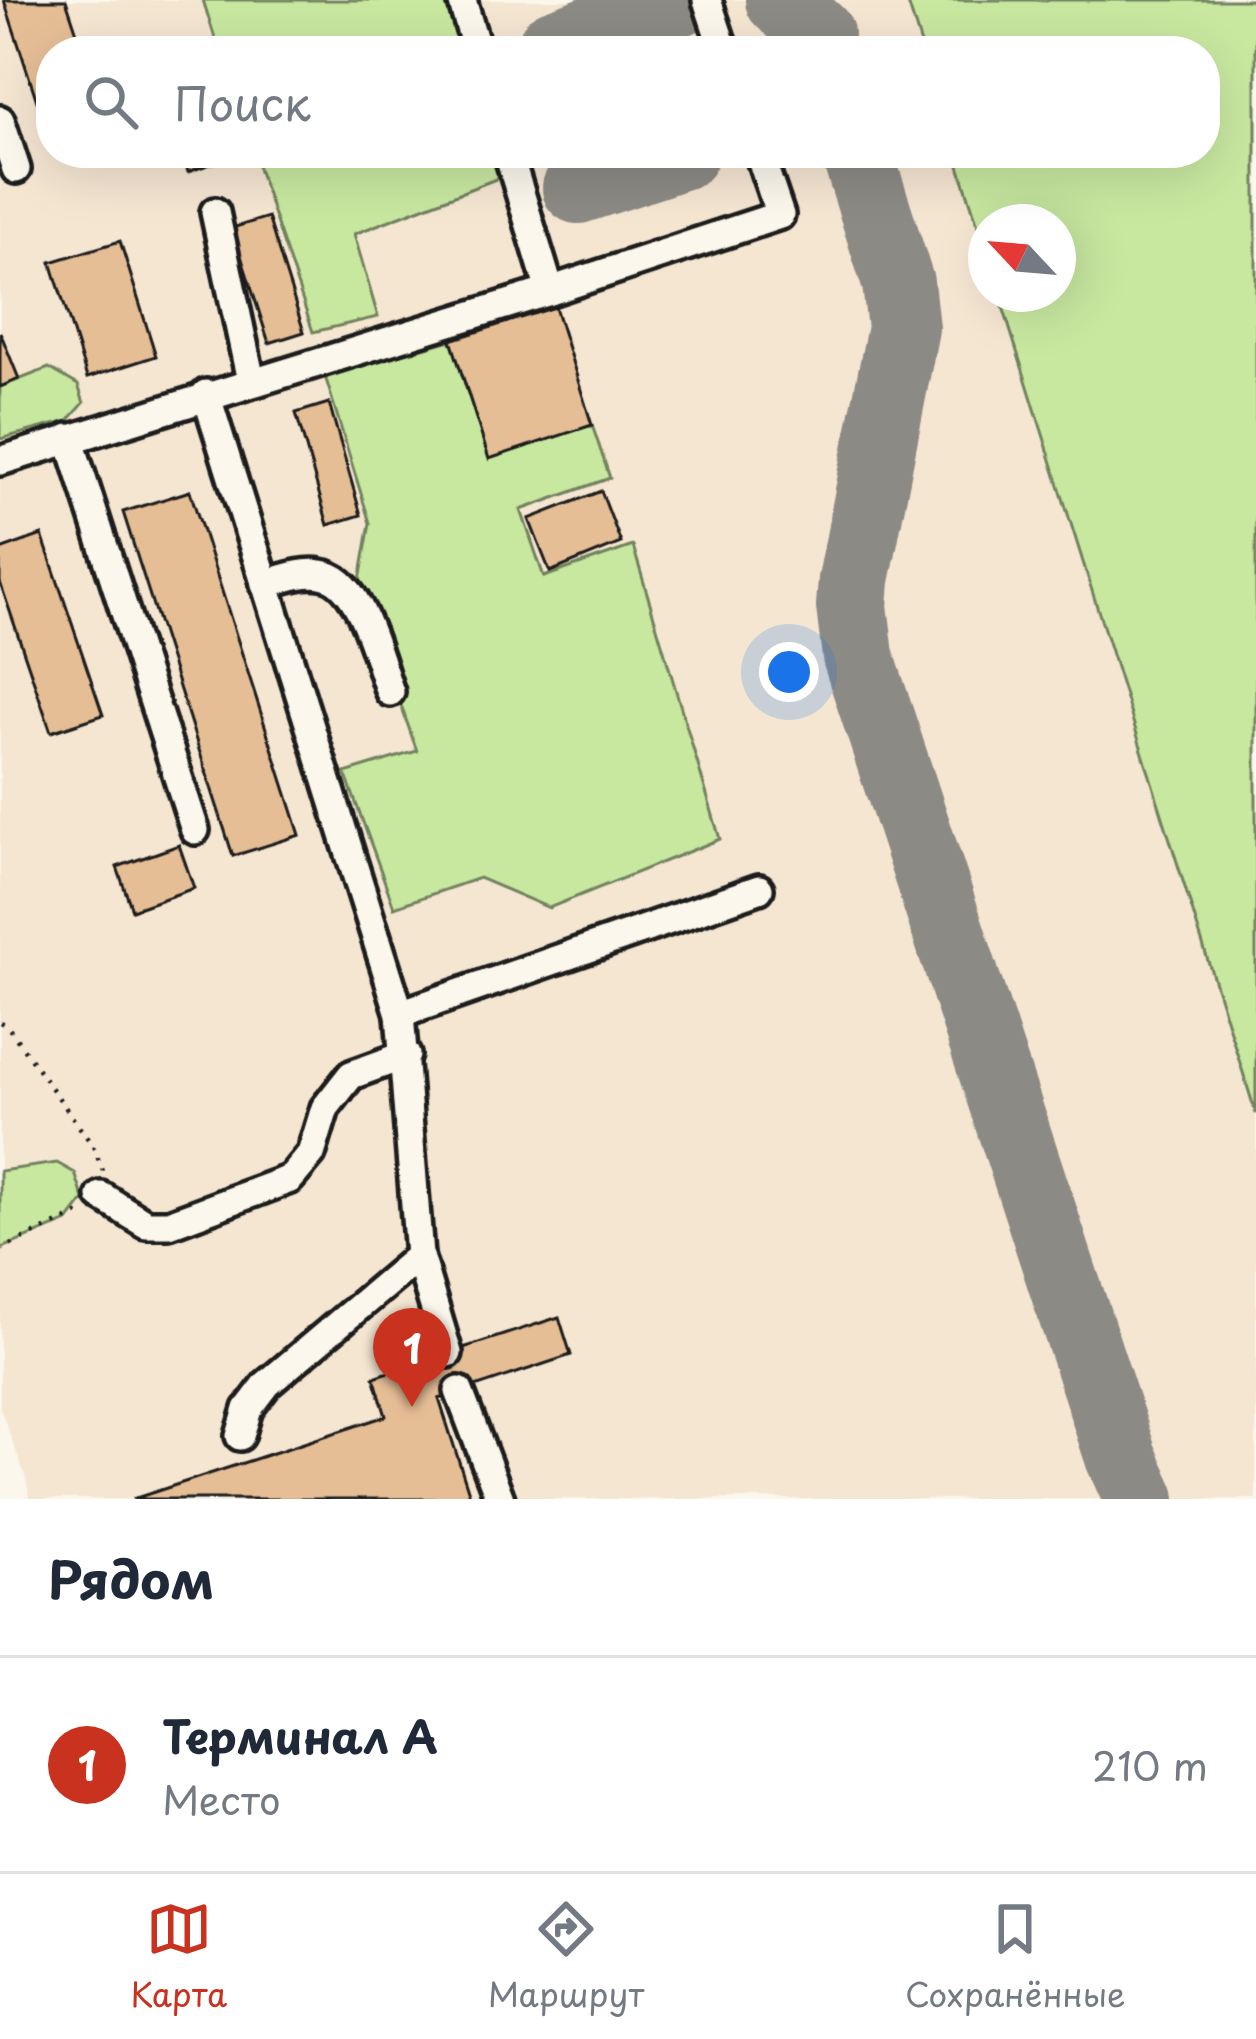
<!DOCTYPE html>
<html lang="ru">
<meta charset="utf-8">
<style>
:root{--surface:#fff;--page:#f6f6f7;--text:#1f2937;--muted:#747a83;--line:#e0e1e3;--accent:#c8321e}
body{margin:0;font-family:"Playpen Sans",sans-serif;background:var(--page);color:var(--text)}
.compass{position:absolute;left:968px;top:204px;width:108px;height:108px;border-radius:50%;background:var(--surface);box-shadow:0 12px 48px #0002;rotate:296deg}
.you{position:absolute;left:789px;top:672px;width:42px;height:42px;margin:-30px;border:9px solid #fff;border-radius:50%;background:#1a73e8;box-shadow:0 0 0 18px #1a73e833}
.badge{display:grid;place-items:center;width:78px;height:78px;border-radius:50%;background:var(--accent);color:#fff;font-size:39px;font-weight:700}
.pin{position:absolute;translate:-50% -99px;filter:drop-shadow(0 3px 6px #0008)}
.pin::after{content:'';position:absolute;top:63px;width:42px;height:36px;background:inherit;clip-path:polygon(0 0,100% 0,50% 100%)}
.list{margin:0;padding:0;list-style:none}
h2{display:flex;justify-content:space-between;align-items:center;height:156px;margin:0;padding:0 48px;font-size:51px}
h2 small{font-size:39px;font-weight:400;color:var(--muted)}
.list li{display:grid;grid-template-columns:78px 1fr auto;gap:36px;align-items:center;box-sizing:border-box;height:216px;padding:0 48px;border-top:3px solid var(--line)}
.list b{display:block;font-size:45px;white-space:nowrap}
.list p{margin:0;font-size:39px;white-space:nowrap;color:var(--muted)}
.list em{font-size:39px;font-style:normal;color:var(--muted)}
.icon{flex:none;width:66px;height:66px;fill:none;stroke:currentColor;stroke-width:2;stroke-linecap:round;stroke-linejoin:round}
.map{position:relative;flex:none;width:1256px;height:1499px;overflow:hidden}
.search{position:absolute;background:var(--surface);box-shadow:0 12px 48px #0002;left:36px;right:36px;top:36px;height:132px;display:flex;align-items:center;gap:30px;box-sizing:border-box;padding:0 42px;border-radius:48px;color:var(--muted);font-size:45px}
.sheet{height:372px;background:var(--surface)}
nav{display:flex;justify-content:space-around;align-items:center;box-sizing:border-box;height:168px;border-top:3px solid var(--line);background:var(--surface);font-size:33px;color:var(--muted)}
nav a{display:grid;justify-items:center;gap:6px}
nav .on{color:var(--accent)}
.map>svg:first-child{display:block}
.built{fill:#f5e6d2;fill-rule:evenodd}
.green{fill:#c8e8a0;stroke:#72825e;stroke-width:3}
.lines{fill:none;stroke-linecap:round;stroke-linejoin:round}
.taxiway{stroke:#8c8a84;stroke-width:72}
.building{fill:#e6be96;stroke:#1c1c1c;stroke-width:3}
.minor-casing{stroke:#1c1c1c;stroke-width:36}
.path{stroke:#1c1c1c;stroke-width:4.5;stroke-dasharray:3 9;stroke-linecap:butt}
.minor{stroke:#fbf7ec;stroke-width:27}
</style>
<div class="map">
<svg width="1256" height="1499" viewBox="0 0 1256 1499">
<rect width="100%" height="100%" fill="#fbf7ec"/>
<filter id="ink" filterUnits="userSpaceOnUse"><feTurbulence type="fractalNoise" baseFrequency=".00833" numOctaves="2"/><feDisplacementMap in="SourceGraphic" scale="24" xChannelSelector="R" yChannelSelector="G"/><feConvolveMatrix kernelMatrix="1 2 1 2 8 2 1 2 1" color-interpolation-filters="sRGB"/></filter>
<g filter="url(#ink)">
<path class="built" d="M 0,0 L 1256,0 L 1256,1499 L 30,1499 L 25,1475 L 0,1408 ZM 51,51 L 1205,51 L 1205,153 L 51,153 ZM 986,222 L 1058,222 L 1058,294 L 986,294 Z"/>
<g class="green">
<path d="M 203,0 L 449,0 L 464,51 L 219,51 Z"/>
<path d="M 907,0 L 1256,0 L 1256,1114 L 999,294 L 1058,294 L 1058,222 L 986,222 L 986,251 L 955,153 L 1205,153 L 1205,51 L 923,51 Z"/>
<path d="M 253,153 L 494,153 L 501,177 L 354,234 L 378,317 L 313,332 Z"/>
<path d="M 451,340 L 489,458 L 592,425 L 610,478 L 521,510 L 544,577 L 633,546 L 720,839 L 549,908 L 479,878 L 394,907 L 345,773 L 417,751 L 359,586 L 370,523 L 325,376 Z"/>
<path d="M 49,368 L 78,385 L 84,403 L 68,421 L 0,439 L 0,387 Z"/>
<path d="M 57,1163 L 75,1173 L 84,1200 L 68,1221 L 0,1249 L 0,1171 Z"/>
</g>
<g class="lines">
<g class="taxiway">
<path d="M 781,0 L 818,34 L 816,51"/>
<path d="M 554,45 L 680,0"/>
<path d="M 857,153 L 898,283 L 903,328 L 854,580 L 852,606 L 858,656 L 1121,1457 L 1140,1499"/>
<path d="M 578,188 L 683,153"/>
</g>
</g>
<g class="building">
<path d="M 4,0 L 66,0 L 83,51 L 51,51 L 51,144 Z"/>
<path d="M 181,153 L 226,153 L 227,158 L 188,172 Z"/>
<path d="M 268,217 L 304,332 L 269,343 L 232,228 Z"/>
<path d="M 120,241 L 156,356 L 87,378 L 51,262 Z"/>
<path d="M 555,307 L 592,425 L 489,459 L 451,340 Z"/>
<path d="M 0,332 L 19,379 L 0,387 Z"/>
<path d="M 329,403 L 361,515 L 328,525 L 296,413 Z"/>
<path d="M 190,491 L 300,835 L 233,856 L 123,512 Z"/>
<path d="M 601,491 L 621,543 L 550,572 L 529,519 Z"/>
<path d="M 42,535 L 103,715 L 51,732 L 0,582 L 0,550 Z"/>
<path d="M 179,845 L 194,888 L 132,910 L 117,867 Z"/>
<path d="M 559,1317 L 571,1355 L 439,1399 L 471,1499 L 133,1499 L 386,1416 L 374,1377 Z"/>
</g>
<g class="lines">
<g class="minor-casing">
<g id="minor">
<path d="M 462,0 L 477,51"/>
<path d="M 707,0 L 724,51"/>
<path d="M 0,120 L 16,169"/>
<path d="M 508,153 L 550,291"/>
<path d="M 215,212 L 251,381"/>
<path d="M 206,394 L 400,1014"/>
<path d="M 69,438 L 195,830"/>
<path d="M 0,461 L 550,291 L 780,215 L 759,153"/>
<path d="M 265,584 C 283,579 302,571 321,574 C 361,579 377,658 390,692"/>
<path d="M 101,1196 L 146,1224 L 169,1224 L 290,1179 L 311,1154 L 325,1108 L 351,1075 L 406,1055"/>
<path d="M 448,1353 L 419,1256 L 400,1014 L 759,889"/>
<path d="M 459,1391 L 500,1499"/>
<path d="M 240,1436 L 248,1409 L 267,1384 L 419,1256"/>
</g>
</g>
<g class="path">
<path d="M 0,1022 L 8,1027 L 93,1146 L 103,1171"/>
<path d="M 0,1250 L 82,1212"/>
</g>
<use href="#minor" class="minor"/>
</g>
</g>
</svg>
<svg class="compass" viewBox="-18 -18 36 36"><path d="M0-13l5 13h-10z" fill="#e53935"/><path d="M0 13l5-13h-10z" fill="#747a83"/></svg>
<div class="you"></div>
<div class="pin badge" style="left:412px;top:1407px">1</div>
<div class="search"><svg class="icon" aria-label="search" viewBox="0 0 24 24"><circle cx="10" cy="10" r="6"/><path d="M15 15l6 6"/></svg>Поиск</div>
</div>
<section class="sheet">
<h2>Рядом<small></small></h2>
<ul class="list">
<li><span class="badge">1</span><div><b>Терминал А</b><p>Место</p></div><em>210 m</em></li>
</ul>
</section>
<nav>
<a class="on"><svg class="icon" aria-label="map" viewBox="0 0 24 24"><path d="M3 6l6-2 6 2 6-2v14l-6 2-6-2-6 2zM9 4v14M15 6v14"/></svg>Карта</a>
<a><svg class="icon" aria-label="directions" viewBox="0 0 24 24"><path d="M12 3l9 9-9 9-9-9zM9 14v-3h6M13 9l2 2-2 2"/></svg>Маршрут</a>
<a><svg class="icon" aria-label="saved" viewBox="0 0 24 24"><path d="M7 4h10v16l-5-4-5 4z"/></svg>Сохранённые</a>
</nav>
